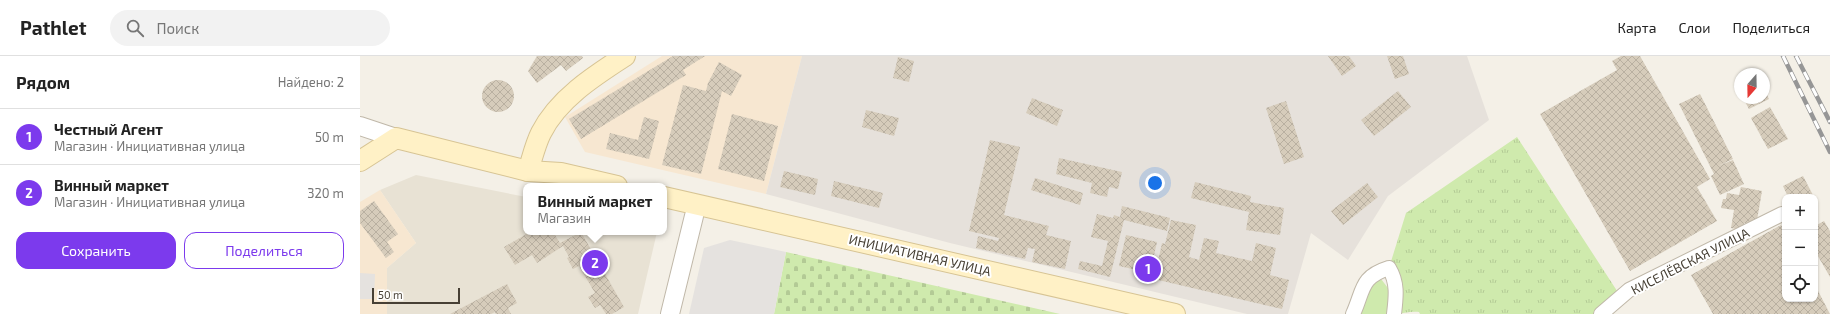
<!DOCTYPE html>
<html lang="ru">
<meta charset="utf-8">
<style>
:root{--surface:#fff;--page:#f2f2f2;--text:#222;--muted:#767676;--line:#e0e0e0;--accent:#7c3aed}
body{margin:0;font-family:"Exo 2",sans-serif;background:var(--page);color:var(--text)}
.controls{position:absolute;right:12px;bottom:12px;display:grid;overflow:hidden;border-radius:8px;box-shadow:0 1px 3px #0004}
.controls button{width:36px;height:36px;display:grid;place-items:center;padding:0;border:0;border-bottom:1px solid var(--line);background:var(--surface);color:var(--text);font:20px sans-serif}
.compass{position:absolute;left:1374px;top:12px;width:36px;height:36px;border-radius:50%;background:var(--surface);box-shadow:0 1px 3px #0004;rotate:200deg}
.scale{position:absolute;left:12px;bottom:10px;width:88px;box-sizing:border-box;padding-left:4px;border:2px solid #474035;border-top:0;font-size:11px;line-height:14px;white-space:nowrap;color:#474035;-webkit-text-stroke:3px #fff;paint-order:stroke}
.you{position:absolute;left:795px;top:127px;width:14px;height:14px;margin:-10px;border:3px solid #fff;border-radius:50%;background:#1a73e8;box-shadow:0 0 0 6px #1a73e833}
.badge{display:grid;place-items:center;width:26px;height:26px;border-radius:50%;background:var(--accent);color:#fff;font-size:13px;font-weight:700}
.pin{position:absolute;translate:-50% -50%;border:2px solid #fff;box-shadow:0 1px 4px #0006}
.popup{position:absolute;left:163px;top:127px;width:144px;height:52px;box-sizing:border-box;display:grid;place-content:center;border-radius:8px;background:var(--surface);filter:drop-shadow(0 1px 3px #0005);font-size:13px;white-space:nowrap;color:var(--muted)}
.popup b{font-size:15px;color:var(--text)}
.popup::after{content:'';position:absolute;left:50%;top:100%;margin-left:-8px;border:8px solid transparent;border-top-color:var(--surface)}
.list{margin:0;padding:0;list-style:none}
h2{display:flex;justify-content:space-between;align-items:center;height:52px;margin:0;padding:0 16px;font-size:17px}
h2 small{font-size:13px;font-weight:400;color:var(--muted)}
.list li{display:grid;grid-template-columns:26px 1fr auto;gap:12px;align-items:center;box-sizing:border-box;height:56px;padding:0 16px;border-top:1px solid var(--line)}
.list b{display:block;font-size:15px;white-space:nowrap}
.list p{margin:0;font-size:13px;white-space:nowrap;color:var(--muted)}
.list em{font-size:13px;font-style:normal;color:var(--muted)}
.actions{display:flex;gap:8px;padding:12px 16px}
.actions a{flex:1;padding:9px 0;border:1px solid var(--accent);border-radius:12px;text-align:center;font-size:14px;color:var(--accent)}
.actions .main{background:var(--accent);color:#fff}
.icon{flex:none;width:22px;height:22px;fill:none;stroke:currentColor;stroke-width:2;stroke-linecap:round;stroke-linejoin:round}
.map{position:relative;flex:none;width:1470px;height:258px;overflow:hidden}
header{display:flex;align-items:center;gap:24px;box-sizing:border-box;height:56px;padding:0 20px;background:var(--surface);border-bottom:1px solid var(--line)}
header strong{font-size:19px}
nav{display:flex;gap:22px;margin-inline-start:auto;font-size:14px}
.search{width:280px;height:36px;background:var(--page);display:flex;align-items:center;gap:10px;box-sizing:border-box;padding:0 14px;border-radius:22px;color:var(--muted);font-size:15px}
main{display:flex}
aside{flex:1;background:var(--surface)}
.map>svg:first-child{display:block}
.residential{fill:#e8e2d4}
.commercial{fill:#f7e7d1}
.industrial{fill:#e6e1db}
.grass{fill:#cfeaad}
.cemetery{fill:url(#cemetery-stones)}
.park{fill:url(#park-tufts)}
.parking{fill:#e5e2df}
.building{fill:url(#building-cross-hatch)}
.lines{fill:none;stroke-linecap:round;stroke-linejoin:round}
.minor-casing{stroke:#c0b8a9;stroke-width:16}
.tertiary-casing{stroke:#c0b8a9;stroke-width:20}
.secondary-casing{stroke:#d7c494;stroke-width:22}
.minor{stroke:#fff;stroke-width:14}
.tertiary{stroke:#fff;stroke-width:18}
.secondary{stroke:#fff1c6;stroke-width:20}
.rail-casing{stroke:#969696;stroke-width:4.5}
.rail{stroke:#fff;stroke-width:3;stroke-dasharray:9;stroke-linecap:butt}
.labels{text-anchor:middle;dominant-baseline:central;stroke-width:4;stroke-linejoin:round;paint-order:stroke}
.street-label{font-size:13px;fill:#474035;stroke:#fff}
</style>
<header>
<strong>Pathlet</strong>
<div class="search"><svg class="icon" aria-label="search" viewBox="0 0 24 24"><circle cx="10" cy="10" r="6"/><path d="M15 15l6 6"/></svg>Поиск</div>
<nav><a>Карта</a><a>Слои</a><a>Поделиться</a></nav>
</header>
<main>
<aside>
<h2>Рядом<small>Найдено: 2</small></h2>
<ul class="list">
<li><span class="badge">1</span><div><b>Честный Агент</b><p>Магазин · Инициативная улица</p></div><em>50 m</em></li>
<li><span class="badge">2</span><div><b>Винный маркет</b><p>Магазин · Инициативная улица</p></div><em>320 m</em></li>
</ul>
<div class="actions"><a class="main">Сохранить</a><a>Поделиться</a></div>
</aside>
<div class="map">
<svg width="1470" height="258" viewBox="0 0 1470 258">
<defs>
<pattern id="cemetery-stones" width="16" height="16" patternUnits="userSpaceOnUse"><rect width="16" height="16" fill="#cfeaad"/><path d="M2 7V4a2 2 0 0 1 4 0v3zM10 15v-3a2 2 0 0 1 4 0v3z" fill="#b3ca95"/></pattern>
<pattern id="park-tufts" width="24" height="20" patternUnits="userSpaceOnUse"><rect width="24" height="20" fill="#cfeaad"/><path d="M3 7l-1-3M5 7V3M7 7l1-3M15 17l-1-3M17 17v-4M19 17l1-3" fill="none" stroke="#b3ca95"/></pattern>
<pattern id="building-cross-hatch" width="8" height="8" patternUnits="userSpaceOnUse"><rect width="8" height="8" fill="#d6ccbb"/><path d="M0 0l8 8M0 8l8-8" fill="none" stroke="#b9b0a1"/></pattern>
</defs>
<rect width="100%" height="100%" fill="#f4f0e7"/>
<path class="residential" d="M 56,119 L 166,141 L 166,176 L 297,176 L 278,258 L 27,258 L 27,212 L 56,187 L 20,134 Z"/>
<g class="commercial">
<path d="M 302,0 L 442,0 L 406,138 L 225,96 L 205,61 Z"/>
<path d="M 20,134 L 56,187 L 27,212 L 27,258 L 0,258 L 0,146 Z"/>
</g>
<path class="industrial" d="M 442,0 L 1107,0 L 1129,64 L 1028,140 L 988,204 L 951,177 L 928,258 L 887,258 L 590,187 L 406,138 Z"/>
<path class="grass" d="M 1021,223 L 1031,236 L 1027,258 L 999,258 L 1009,229 Z"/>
<path class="cemetery" d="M 426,196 L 700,258 L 414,258 Z"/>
<path class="park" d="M 1157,81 L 1261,241 L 1241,258 L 1060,258 L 1059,256 C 1050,255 1043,258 1034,258 L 1029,212 L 1046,157 Z"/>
<g class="parking">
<path d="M 370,184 L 426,196 L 414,258 L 329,258 L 344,192 Z"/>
<path d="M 0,217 L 15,218 L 14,243 L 0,243 Z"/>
</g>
<g class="building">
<path d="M 177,0 L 222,0 L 223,2 L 206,15 L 201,9 L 177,27 L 168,15 Z"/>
<path d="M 313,0 L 345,0 L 323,14 L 326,19 L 221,83 L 209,63 Z"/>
<path d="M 968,0 L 989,0 L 996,10 L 982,20 Z"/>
<path d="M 1027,0 L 1043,0 L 1049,18 L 1035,23 Z"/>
<path d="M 1261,0 L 1280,0 L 1350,123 L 1337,131 L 1357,165 L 1270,215 L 1180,58 L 1257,14 L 1252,5 Z"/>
<path d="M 538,1 L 554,5 L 549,26 L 533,22 Z"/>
<path d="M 359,6 L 382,19 L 371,40 L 362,35 L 341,118 L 302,109 L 323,29 L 346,35 L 348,27 Z"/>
<circle cx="138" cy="40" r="16"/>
<path d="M 1404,33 L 1409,43 L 1389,53 L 1383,42 L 1404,42 Z"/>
<path d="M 1038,35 L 1051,51 L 1014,80 L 1001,64 Z"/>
<path d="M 1340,38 L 1373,103 L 1358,110 L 1373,104 L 1384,128 L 1360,139 L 1351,120 L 1354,118 L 1319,48 Z"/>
<path d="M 672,42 L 703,54 L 697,70 L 666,57 Z"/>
<path d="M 926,45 L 944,101 L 924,108 L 906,52 Z"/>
<path d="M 1410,51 L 1428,83 L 1408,93 L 1391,62 Z"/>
<path d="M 506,54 L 539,62 L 534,80 L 502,71 Z"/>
<path d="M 372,58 L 418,70 L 404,125 L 358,113 Z"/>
<path d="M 284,61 L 299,65 L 289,103 L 246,93 L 250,77 L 278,84 Z"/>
<path d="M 630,84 L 660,91 L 644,159 L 689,170 L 686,179 L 711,185 L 705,213 L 672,206 L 675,193 L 668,192 L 665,203 L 616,192 L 618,180 L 638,185 L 639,182 L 609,175 Z"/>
<path d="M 699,102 L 762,116 L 758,133 L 749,131 L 747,141 L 730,137 L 732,127 L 696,118 Z"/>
<path d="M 424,115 L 458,123 L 455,139 L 420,131 Z"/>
<path d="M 1443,120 L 1454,141 L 1428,141 L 1423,130 Z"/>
<path d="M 675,122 L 723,137 L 720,149 L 671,134 Z"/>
<path d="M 474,125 L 523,137 L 519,152 L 471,140 Z"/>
<path d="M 835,126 L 891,140 L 890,146 L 924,152 L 920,179 L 886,174 L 889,156 L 831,142 Z"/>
<path d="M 1007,127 L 1018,141 L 983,169 L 971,155 Z"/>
<path d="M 1381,131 L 1402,135 L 1396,170 L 1384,167 L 1382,174 L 1371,172 L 1374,154 L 1361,152 L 1363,143 L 1366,143 L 1367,137 L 1379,139 Z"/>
<path d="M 14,145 L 38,178 L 27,186 L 34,196 L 26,202 L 0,167 L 0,155 Z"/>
<path d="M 762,150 L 810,162 L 807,175 L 764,164 L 750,221 L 718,213 L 720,205 L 742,210 L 748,185 L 731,181 L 737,158 L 753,162 L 754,159 L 760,161 Z"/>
<path d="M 811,164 L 836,169 L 829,201 L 839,204 L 844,182 L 859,185 L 856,197 L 892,205 L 896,187 L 916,192 L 910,219 L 929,224 L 922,253 L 794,223 L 802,187 L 805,188 Z"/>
<path d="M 1464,165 L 1470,175 L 1470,221 L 1455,195 L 1455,170 Z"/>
<path d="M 1421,169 L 1425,176 L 1425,243 L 1455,243 L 1455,229 L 1470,258 L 1353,258 L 1331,219 Z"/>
<path d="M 170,176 L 193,176 L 200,187 L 221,176 L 264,251 L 252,258 L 246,258 L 240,249 L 235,252 L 228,241 L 235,237 L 219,210 L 213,213 L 207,202 L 209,201 L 203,190 L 177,207 L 172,199 L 155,209 L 144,191 Z"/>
<path d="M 766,179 L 797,186 L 790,217 L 759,210 Z"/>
<path d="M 147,228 L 157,247 L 148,252 L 151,258 L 136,258 L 135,256 L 131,258 L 90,258 Z"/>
</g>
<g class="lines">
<g class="minor-casing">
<g id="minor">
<path d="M 993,258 C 1004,234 1000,221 1029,212 C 1038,227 1036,241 1034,258"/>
<path d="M 1241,258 L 1269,234 L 1422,158"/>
</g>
</g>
<g class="tertiary-casing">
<g id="tertiary">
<path d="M 0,70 L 36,82"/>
<path d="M 310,258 L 334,160"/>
</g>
</g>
<g class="secondary-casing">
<g id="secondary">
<path d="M 0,105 L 36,82 L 168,115 L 201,117 L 257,130"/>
<path d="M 168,115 C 172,103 175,89 181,77 C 198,43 234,20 265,0"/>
<path d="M 304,141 L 815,258"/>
</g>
</g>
<use href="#minor" class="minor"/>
<use href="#tertiary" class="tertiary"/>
<use href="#secondary" class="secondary"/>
<g class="rail-casing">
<g id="rail">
<path d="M 1423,0 L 1470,96"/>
<path d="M 1436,0 L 1470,66"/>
</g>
</g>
<use href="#rail" class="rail"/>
</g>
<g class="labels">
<g class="street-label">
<text transform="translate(560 199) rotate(13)">ИНИЦИАТИВНАЯ УЛИЦА</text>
<text transform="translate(1330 205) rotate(-27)">КИСЕЛЁВСКАЯ УЛИЦА</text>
</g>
</g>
</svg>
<div class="controls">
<button>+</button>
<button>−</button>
<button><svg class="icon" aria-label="locate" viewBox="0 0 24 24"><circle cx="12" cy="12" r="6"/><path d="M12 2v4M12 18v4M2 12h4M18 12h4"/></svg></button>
</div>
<svg class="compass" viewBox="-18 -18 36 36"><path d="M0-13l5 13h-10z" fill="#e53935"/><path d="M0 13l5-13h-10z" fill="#767676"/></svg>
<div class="scale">50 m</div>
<div class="you"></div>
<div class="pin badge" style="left:788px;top:213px">1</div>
<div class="pin badge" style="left:235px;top:207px">2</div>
<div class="popup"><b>Винный маркет</b>Магазин</div>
</div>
</main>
